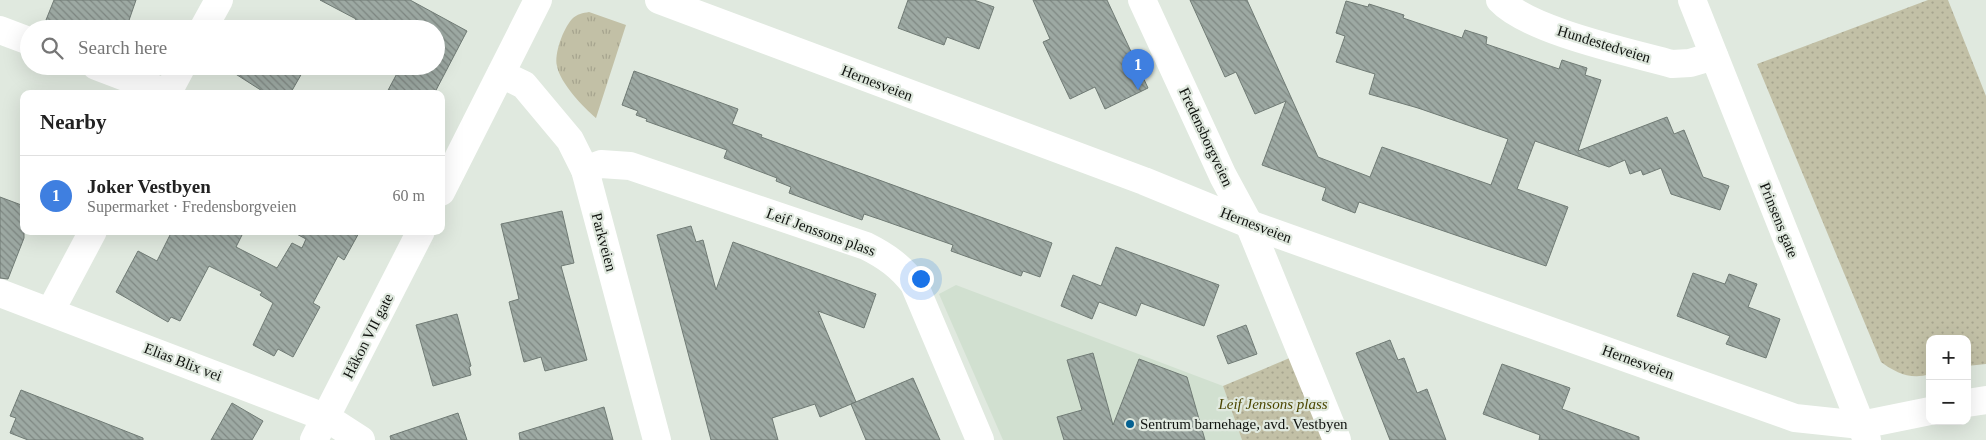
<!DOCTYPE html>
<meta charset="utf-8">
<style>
:root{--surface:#fff;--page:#f6f6f6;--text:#222;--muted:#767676;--line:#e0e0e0;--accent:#d93025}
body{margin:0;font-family:"Times New Roman",serif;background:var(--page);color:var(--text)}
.controls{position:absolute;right:15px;bottom:15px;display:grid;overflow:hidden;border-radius:10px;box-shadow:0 5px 20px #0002}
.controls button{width:45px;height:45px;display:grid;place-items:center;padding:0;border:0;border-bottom:1px solid var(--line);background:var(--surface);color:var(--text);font:25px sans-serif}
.you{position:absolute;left:920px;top:278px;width:18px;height:18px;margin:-12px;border:4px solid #fff;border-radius:50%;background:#1a73e8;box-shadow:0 0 0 8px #1a73e833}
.badge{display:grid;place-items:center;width:32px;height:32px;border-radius:50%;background:var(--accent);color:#fff;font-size:16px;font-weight:700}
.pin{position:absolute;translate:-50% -41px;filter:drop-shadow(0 1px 2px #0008)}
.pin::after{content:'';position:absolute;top:26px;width:18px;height:15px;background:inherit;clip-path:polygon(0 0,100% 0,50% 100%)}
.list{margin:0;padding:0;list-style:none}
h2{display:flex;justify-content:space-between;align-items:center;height:65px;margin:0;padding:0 20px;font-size:21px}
h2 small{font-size:16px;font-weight:400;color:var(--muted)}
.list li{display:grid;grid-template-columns:32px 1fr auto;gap:15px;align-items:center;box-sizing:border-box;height:80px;padding:0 20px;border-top:1px solid var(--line)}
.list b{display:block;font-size:19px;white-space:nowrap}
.list p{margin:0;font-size:16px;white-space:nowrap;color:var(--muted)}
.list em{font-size:16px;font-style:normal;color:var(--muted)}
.icon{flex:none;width:28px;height:28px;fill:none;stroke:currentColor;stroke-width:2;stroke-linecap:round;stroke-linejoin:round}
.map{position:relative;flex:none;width:1986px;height:440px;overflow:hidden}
.search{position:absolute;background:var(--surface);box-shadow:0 5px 20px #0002;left:20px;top:20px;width:425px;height:55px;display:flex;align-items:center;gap:12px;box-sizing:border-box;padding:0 18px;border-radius:28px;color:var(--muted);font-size:19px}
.panel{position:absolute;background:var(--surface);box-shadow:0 5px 20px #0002;left:20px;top:90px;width:425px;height:145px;border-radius:10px}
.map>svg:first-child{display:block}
.built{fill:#d1e0d0}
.grass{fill:url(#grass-tufts)}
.park{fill:url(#park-dots)}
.building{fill:url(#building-back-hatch);stroke:#707b75}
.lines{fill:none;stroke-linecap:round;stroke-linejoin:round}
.minor{stroke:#fff;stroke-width:28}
.poi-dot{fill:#046191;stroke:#e0e9df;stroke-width:2}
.labels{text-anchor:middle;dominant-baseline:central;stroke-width:4.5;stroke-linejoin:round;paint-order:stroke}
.street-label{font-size:15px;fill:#10130f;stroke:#e0e9df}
.park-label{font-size:15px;font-style:italic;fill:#4c4702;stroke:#e0e9df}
.poi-label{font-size:15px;fill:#10130f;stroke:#e0e9df;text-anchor:start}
</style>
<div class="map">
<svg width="1986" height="440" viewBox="0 0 1986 440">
<defs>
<pattern id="grass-tufts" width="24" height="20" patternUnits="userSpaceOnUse" patternTransform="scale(1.25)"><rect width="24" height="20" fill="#c2c0a6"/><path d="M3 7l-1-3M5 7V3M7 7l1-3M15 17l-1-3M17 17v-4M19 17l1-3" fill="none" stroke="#a6a48e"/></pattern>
<pattern id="park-dots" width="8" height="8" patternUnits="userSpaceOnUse" patternTransform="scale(1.25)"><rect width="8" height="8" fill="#c2c0a6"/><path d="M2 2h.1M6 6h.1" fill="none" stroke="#a6a48e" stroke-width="1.8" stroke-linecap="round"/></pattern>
<pattern id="building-back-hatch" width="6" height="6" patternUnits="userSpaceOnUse" patternTransform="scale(1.25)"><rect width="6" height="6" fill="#9da9a3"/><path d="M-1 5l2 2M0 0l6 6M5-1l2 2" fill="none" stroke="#7f8883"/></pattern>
</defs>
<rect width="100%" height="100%" fill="#e0e9df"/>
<path class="built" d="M 956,285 L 1223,386 L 1242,440 L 1003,440 L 939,294 Z"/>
<path class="grass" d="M 589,12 L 626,25 L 596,118 C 584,108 560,83 557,66 C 554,54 563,29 572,19 C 577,14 583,13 589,12 Z"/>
<g class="park">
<path d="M 1928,0 L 1948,0 L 1986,96 L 1986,364 L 1967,366 L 1967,339 L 1930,339 L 1930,374 C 1911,380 1896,373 1881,362 L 1757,64 Z"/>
<path d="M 1292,357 L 1324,440 L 1242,440 L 1223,386 Z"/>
</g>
<g class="building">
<path d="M 54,0 L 136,0 L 126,29 L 67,29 L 46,20 Z"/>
<path d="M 320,0 L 410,0 L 467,31 L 434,94 L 386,94 L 401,66 L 436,66 L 436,29 L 351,29 L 356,19 Z"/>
<path d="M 908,0 L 974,0 L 994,7 L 979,49 L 947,37 L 944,45 L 898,28 Z"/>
<path d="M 1033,0 L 1107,0 L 1148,88 L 1105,109 L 1095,87 L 1070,99 L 1043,42 L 1050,39 Z"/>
<path d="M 1190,0 L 1247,0 L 1318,157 L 1370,177 L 1382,147 L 1491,185 L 1508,139 L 1418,108 L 1369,94 L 1375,74 L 1336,62 L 1345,36 L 1336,33 L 1346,1 L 1368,7 L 1369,4 L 1404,15 L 1403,18 L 1462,38 L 1465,30 L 1487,37 L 1486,44 L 1559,69 L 1562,60 L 1587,68 L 1585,75 L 1601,80 L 1578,151 L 1667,117 L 1674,134 L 1684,130 L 1703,177 L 1729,186 L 1720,210 L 1671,194 L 1661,168 L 1643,175 L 1641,170 L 1630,174 L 1625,160 L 1609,167 L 1535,141 L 1517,189 L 1568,207 L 1546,266 L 1359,202 L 1355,213 L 1322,200 L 1326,188 L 1262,165 L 1286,101 L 1255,114 L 1236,72 L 1225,77 Z"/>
<path d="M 223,66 L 306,66 L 290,94 L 267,94 Z"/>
<path d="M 634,71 L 738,109 L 732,124 L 762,135 L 761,137 L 1052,243 L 1040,277 L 1023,271 L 1021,276 L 951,251 L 953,245 L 879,219 L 864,214 L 862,220 L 789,193 L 791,187 L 776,181 L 777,178 L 724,158 L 727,150 L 646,121 L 647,119 L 636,115 L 638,111 L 622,105 Z"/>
<path d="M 0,197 L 24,206 L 24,238 L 8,279 L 0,278 Z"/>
<path d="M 562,211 L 574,263 L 561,266 L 587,360 L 545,371 L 541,357 L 524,362 L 509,302 L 519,299 L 501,224 Z"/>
<path d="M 691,226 L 696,242 L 703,240 L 716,290 L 733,242 L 876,294 L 864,328 L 818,311 L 856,402 L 820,417 L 815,404 L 772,418 L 778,440 L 711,440 L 657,235 Z"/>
<path d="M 172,231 L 244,231 L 236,247 L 277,268 L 292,243 L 302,248 L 306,239 L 291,231 L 360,231 L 344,260 L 338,256 L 313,303 L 320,307 L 293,357 L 278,349 L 274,356 L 253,345 L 273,303 L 260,295 L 262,292 L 209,266 L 180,321 L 171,317 L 168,322 L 116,292 L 138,251 L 157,261 Z"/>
<path d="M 1116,247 L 1219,285 L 1204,326 L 1141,303 L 1136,316 L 1099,302 L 1092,319 L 1061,306 L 1073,275 L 1101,286 Z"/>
<path d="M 1693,273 L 1725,284 L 1729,274 L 1757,284 L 1748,307 L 1780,319 L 1766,358 L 1726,344 L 1730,336 L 1677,316 Z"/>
<path d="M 457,314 L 471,366 L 469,367 L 471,375 L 433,386 L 416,325 Z"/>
<path d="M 1246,325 L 1257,354 L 1228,364 L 1217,336 Z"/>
<path d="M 1390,340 L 1398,360 L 1404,358 L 1417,393 L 1427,389 L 1446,440 L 1390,440 L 1356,353 Z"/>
<path d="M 1093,353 L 1113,425 L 1139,359 L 1187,377 L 1205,440 L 1064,440 L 1057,417 L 1082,410 L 1067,360 Z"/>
<path d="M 1502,364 L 1570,388 L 1562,409 L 1639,437 L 1639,440 L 1539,440 L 1540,435 L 1483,414 Z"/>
<path d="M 913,378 L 940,440 L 866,440 L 851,404 Z"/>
<path d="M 21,390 L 143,438 L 143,440 L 28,440 L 10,433 L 16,418 L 10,416 Z"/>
<path d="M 232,403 L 263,421 L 252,440 L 211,440 Z"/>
<path d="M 604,407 L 613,440 L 520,440 L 519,433 Z"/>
<path d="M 458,413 L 467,440 L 391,440 L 390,436 Z"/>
</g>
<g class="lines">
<g class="minor">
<path d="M 659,0 L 1144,181 L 1249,224 L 1795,418 L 1861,425 L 1930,411"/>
<path d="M 1142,0 L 1223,176 L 1249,224 L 1337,440"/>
<path d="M 1500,0 C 1529,31 1629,52 1672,64 L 1690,63 L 1714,56"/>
<path d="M 1692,0 L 1867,440"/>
<path d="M 203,29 L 219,0"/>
<path d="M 0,30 L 29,41"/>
<path d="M 96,66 L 167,93"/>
<path d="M 501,74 L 524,85 L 570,140 L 585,170 L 657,440"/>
<path d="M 167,94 L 182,66"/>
<path d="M 585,170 L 601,164 L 630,166 L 866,246 C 886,256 900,266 914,284 L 980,440"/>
<path d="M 441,192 L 538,0"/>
<path d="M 0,293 L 327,418 L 361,440"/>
<path d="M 51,310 L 93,231"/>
<path d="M 1967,403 L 1986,400"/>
<path d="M 314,440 L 421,231"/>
</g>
</g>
<circle class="poi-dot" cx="1130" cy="424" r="5"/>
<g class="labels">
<g class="street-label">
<text transform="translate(1604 44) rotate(17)">Hundestedveien</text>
<text transform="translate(877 83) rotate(21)">Hernesveien</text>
<text transform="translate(1206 137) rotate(65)">Fredensborgveien</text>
<text transform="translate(1779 220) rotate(68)">Prinsens gate</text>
<text transform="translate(1256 225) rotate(21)">Hernesveien</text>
<text transform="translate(821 232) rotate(20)">Leif Jenssons plass</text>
<text transform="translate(604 242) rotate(75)">Parkveien</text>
<text transform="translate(368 336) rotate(-63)">Håkon VII gate</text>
<text transform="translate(183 362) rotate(21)">Elias Blix vei</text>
<text transform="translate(1638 362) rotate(20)">Hernesveien</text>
</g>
<g class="park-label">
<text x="1273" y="404">Leif Jensons plass</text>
</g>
<g class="poi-label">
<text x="1140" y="424">Sentrum barnehage, avd. Vestbyen</text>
</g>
</g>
</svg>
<div class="controls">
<button>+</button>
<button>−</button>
</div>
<div class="you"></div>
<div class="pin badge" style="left:1138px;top:90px;background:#3f7fe0">1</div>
<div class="search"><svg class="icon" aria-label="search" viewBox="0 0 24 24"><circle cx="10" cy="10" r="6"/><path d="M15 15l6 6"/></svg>Search here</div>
<section class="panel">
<h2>Nearby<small></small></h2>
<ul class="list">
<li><span class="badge" style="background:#3f7fe0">1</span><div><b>Joker Vestbyen</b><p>Supermarket · Fredensborgveien</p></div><em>60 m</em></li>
</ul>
</section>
</div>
